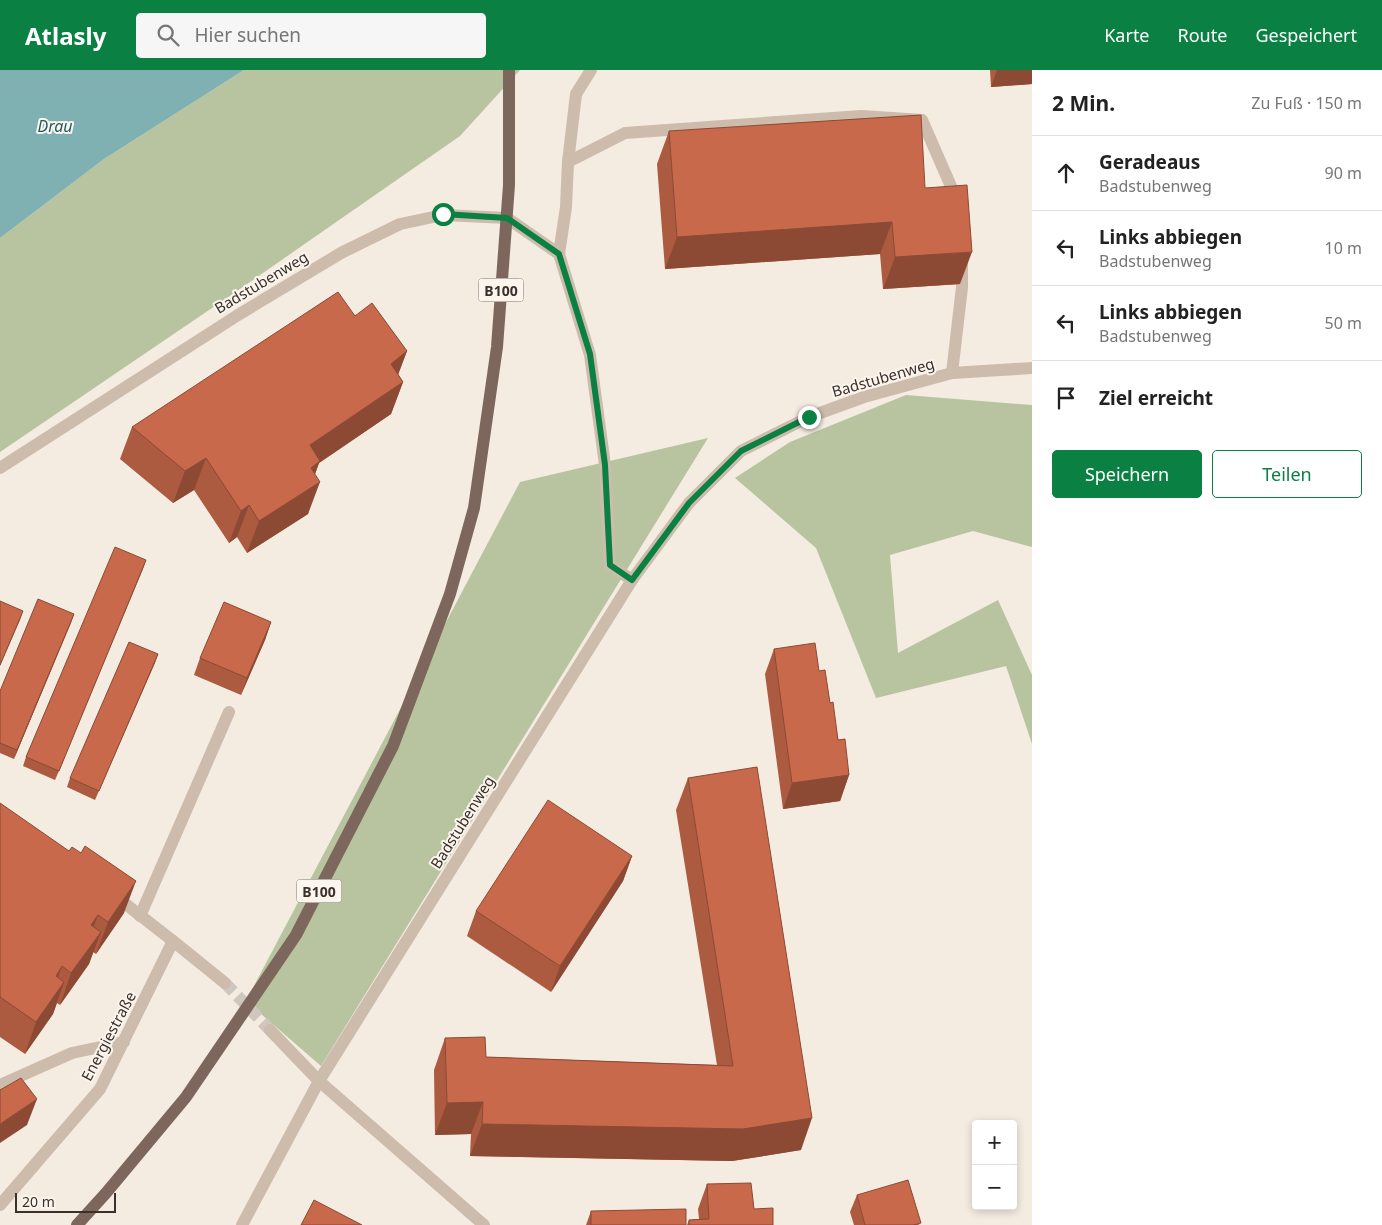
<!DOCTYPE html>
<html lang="de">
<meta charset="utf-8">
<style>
:root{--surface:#fff;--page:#f6f6f6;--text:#222;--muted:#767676;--line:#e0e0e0;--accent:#0b8043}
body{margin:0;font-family:"Noto Sans",sans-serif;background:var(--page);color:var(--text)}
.controls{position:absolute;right:15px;bottom:15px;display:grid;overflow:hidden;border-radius:5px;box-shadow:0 2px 8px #0003}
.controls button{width:45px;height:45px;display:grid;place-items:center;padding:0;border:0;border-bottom:1px solid var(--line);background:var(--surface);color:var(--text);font:25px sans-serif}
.scale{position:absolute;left:15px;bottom:12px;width:101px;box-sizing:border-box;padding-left:5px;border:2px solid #3b302b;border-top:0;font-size:14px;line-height:18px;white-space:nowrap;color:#3b302b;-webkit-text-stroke:4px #fbf5ee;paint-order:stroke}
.stop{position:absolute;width:15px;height:15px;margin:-11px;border:4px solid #0b8043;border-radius:50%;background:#fff}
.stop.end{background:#0b8043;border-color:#fff;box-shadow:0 1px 5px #0008}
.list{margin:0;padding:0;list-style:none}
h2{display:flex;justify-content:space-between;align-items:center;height:65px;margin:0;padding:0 20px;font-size:21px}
h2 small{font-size:16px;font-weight:400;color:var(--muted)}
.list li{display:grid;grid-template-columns:32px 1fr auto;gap:15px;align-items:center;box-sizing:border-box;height:75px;padding:0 20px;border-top:1px solid var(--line)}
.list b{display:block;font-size:19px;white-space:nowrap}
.list p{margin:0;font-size:16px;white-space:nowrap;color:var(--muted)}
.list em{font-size:16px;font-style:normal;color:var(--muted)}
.actions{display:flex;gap:10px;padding:15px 20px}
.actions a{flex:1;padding:11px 0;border:1px solid var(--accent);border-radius:5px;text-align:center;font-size:18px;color:var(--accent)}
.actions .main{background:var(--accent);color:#fff}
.icon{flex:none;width:28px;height:28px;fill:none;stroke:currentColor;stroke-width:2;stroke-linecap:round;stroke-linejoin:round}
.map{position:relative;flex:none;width:1032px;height:1155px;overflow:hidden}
header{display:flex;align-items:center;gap:30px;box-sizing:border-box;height:70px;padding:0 25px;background:var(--accent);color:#fff}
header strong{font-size:24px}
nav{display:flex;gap:28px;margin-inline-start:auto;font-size:18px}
.search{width:350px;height:45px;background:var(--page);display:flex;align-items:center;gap:12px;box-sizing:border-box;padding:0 18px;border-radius:5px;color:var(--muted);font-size:19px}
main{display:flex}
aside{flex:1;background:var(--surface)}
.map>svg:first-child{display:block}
.green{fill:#b8c4a0}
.water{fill:#7fb0b2}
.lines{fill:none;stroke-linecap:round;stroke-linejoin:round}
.minor-tunnel{stroke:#cfc6bd;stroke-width:12;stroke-dasharray:12 6;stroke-linecap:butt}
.minor{stroke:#cdbbac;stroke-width:12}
.major{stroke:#7d675c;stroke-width:12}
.wall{fill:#ac5a40}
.shaded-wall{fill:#8c4a34}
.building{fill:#c8694b;stroke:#8c4a34}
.route{stroke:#0b8043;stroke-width:6}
.labels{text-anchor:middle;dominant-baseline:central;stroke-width:4;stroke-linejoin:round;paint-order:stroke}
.shield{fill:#fbf5ee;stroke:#756b66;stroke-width:1}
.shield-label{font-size:14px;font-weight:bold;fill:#3b302b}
.street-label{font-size:15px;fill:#3b302b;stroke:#fbf5ee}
.water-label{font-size:16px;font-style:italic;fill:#1f5a5e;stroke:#fbf5ee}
</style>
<header>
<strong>Atlasly</strong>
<div class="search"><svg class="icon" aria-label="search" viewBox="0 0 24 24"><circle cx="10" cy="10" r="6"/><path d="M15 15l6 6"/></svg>Hier suchen</div>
<nav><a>Karte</a><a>Route</a><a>Gespeichert</a></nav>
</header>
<main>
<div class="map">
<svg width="1032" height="1155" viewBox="0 0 1032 1155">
<rect width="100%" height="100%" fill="#f4ebe1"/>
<g class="green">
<path d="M 244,0 L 520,0 L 460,66 L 237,221 L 0,382 L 0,168 L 104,89 Z"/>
<path d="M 906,325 L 1032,335 L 1032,477 L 973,461 L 890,485 L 898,583 L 998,530 L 1032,605 L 1032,674 L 1006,596 L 876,628 L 816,478 L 735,408 L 790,372 Z"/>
<path d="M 708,368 L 321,996 L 246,931 L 520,412 Z"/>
</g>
<path class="water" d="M 0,0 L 244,0 L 104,89 L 0,168 Z"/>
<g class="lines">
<path class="minor-tunnel" d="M 225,913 L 270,960"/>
<g class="minor">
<path d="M 568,92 L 625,63 L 861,46 L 922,50 L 957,130"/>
<path d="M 559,184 L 566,137 L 568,92 L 576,24 L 591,0"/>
<path d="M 952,303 L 962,217 L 962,191"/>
<path d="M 0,398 L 238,245 L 341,183 L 400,154 L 443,145 L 507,148 L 559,184 L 590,285 L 605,395 L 610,495 L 632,510"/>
<path d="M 114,825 L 173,871"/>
<path d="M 140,846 L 229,642"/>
<path d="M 270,960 L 319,1011 L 484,1155"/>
<path d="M 0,1015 L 72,983 L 124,972"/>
<path d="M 0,1135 L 100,1019 L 173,871 L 225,913"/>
<path d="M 242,1155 L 319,1011 L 632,510 L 689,433 L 741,381 L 809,347 L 864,327 L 952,303 L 1032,298"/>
</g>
<path class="major" d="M 77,1155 L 106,1123 L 186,1027 L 296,865 L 393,676 L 450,524 L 474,438 L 497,277 L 509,115 L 509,0"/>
</g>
<g class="wall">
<path d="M 990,0 L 1032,0 L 1032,14 L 991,17 Z"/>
<path d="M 669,61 L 925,118 L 960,214 L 883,219 L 880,184 L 665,199 L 657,94 Z"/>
<path d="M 355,246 L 407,281 L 398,304 L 403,312 L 391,344 L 319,393 L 315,404 L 308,444 L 247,483 L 237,467 L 229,473 L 194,420 L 173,433 L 120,389 L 132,357 Z"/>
<path d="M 146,490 L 55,710 L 23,696 L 26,687 Z"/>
<path d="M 74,544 L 14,689 L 0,683 L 0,621 Z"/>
<path d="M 271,552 L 265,570 L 241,625 L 194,605 L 200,588 Z"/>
<path d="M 774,579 L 819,601 L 830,633 L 838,670 L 849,705 L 840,731 L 783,739 L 765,604 Z"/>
<path d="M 158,584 L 95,730 L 67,717 L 70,708 Z"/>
<path d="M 688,708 L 801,1080 L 732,1091 L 470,1086 L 471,1064 L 435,1065 L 434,1000 L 445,968 L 486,987 L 717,995 L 676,740 Z"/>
<path d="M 0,733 L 124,843 L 96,884 L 93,882 L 89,894 L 60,935 L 57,933 L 53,944 L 25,984 L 0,967 Z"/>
<path d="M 632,786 L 623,811 L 551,922 L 467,866 L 476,841 Z"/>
<path d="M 707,1114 L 754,1139 L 773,1155 L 687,1155 L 689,1150 L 699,1149 L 698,1139 Z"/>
<path d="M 857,1125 L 920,1155 L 854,1155 L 850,1142 Z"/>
<path d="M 591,1141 L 686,1155 L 586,1155 Z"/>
</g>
<g class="shaded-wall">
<path d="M 997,0 L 1032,0 L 1032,14 L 991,17 Z"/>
<path d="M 892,152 L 880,184 L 665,199 L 677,167 Z"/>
<path d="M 972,182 L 960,214 L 883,219 L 895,187 Z"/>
<path d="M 407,281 L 395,313 L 391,294 Z"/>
<path d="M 403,312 L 391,344 L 319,393 L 310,418 L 320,412 L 308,444 L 247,483 L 259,451 L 310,375 Z"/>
<path d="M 206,388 L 194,420 L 173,433 L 185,401 Z"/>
<path d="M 249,435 L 237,467 L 229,473 L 241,441 Z"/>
<path d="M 146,490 L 143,499 L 55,710 L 59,701 Z"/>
<path d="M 23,541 L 20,550 L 0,596 L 0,595 Z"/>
<path d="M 74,544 L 71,553 L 14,689 L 17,680 Z"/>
<path d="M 271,552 L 265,570 L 241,625 L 247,608 Z"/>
<path d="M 158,584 L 155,593 L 95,730 L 99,721 Z"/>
<path d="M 849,705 L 840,731 L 783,739 L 792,713 Z"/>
<path d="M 632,786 L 623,811 L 551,922 L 560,896 Z"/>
<path d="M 136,811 L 124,843 L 96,884 L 108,852 Z"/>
<path d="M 98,845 L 86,877 L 91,855 Z"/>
<path d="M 101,862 L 89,894 L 60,935 L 71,903 Z"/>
<path d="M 62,896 L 50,928 L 56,906 Z"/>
<path d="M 64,912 L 53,944 L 25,984 L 36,952 Z"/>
<path d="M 37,1029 L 27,1055 L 0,1073 L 0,1054 Z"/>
<path d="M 483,1032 L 471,1064 L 435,1065 L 447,1033 Z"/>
<path d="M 812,1048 L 801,1080 L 732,1091 L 470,1086 L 482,1054 Z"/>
</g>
<g class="building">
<path d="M 921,45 L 925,118 L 967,115 L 972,182 L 895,187 L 892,152 L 677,167 L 669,61 Z"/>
<path d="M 338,222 L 355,246 L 372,233 L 407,281 L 391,294 L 403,312 L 310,375 L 320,391 L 311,398 L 320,412 L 259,451 L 249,435 L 241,441 L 206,388 L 185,401 L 132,357 Z"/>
<path d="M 115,477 L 146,490 L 59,701 L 26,687 Z"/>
<path d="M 38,529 L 74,544 L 17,680 L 0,673 L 0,621 Z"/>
<path d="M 0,531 L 23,541 L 0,595 Z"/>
<path d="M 224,532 L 271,552 L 247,608 L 200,588 Z"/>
<path d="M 129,572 L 158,584 L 99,721 L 70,708 Z"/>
<path d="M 815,573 L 819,601 L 825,600 L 830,633 L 833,632 L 838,670 L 845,669 L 849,705 L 792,713 L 774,579 Z"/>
<path d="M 757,697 L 812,1048 L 743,1059 L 482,1054 L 483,1032 L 447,1033 L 445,968 L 485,967 L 486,987 L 733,996 L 688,708 Z"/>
<path d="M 548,730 L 632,786 L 560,896 L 476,841 Z"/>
<path d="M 0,733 L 69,781 L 72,777 L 81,783 L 85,776 L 136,811 L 108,852 L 98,845 L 91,855 L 101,862 L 71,903 L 62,896 L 56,906 L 64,912 L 36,952 L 0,927 Z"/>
<path d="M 21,1008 L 37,1029 L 0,1054 L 0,1020 Z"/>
<path d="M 908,1110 L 921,1153 L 913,1155 L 865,1155 L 857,1125 Z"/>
<path d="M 751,1113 L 754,1139 L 773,1138 L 773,1155 L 689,1155 L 689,1150 L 709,1149 L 707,1114 Z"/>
<path d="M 314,1130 L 362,1155 L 301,1155 Z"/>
<path d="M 686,1139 L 686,1155 L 591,1155 L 591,1141 Z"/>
</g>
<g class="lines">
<path class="route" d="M 443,144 L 507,148 L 559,184 L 590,284 L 605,395 L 610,495 L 632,510 L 689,433 L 741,381 L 809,347"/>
</g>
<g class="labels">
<g class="shield">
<rect x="478.5" y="208.5" width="45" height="23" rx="4"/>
<rect x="296.5" y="809.5" width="45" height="23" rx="4"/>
</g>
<g class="shield-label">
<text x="501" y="220">B100</text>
<text x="319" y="821">B100</text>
</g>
<g class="street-label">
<text transform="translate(261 212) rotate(-31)">Badstubenweg</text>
<text transform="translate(883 307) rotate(-16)">Badstubenweg</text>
<text transform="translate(462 752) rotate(-58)">Badstubenweg</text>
<text transform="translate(108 966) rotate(-62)">Energiestraße</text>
</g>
<g class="water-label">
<text x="55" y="56">Drau</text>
</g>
</g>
</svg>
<div class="controls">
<button>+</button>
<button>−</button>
</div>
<div class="scale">20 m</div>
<div class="stop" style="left:443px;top:144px"></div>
<div class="stop end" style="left:809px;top:347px"></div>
</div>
<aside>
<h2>2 Min.<small>Zu Fuß · 150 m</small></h2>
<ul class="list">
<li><svg class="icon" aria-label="ahead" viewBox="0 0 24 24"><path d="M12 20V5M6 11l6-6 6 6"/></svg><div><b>Geradeaus</b><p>Badstubenweg</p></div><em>90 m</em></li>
<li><svg class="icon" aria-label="left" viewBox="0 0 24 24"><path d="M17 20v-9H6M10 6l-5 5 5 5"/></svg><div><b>Links abbiegen</b><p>Badstubenweg</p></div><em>10 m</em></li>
<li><svg class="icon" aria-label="left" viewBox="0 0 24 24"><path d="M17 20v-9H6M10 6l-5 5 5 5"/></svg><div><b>Links abbiegen</b><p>Badstubenweg</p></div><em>50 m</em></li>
<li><svg class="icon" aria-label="arrive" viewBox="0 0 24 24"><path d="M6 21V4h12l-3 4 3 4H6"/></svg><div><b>Ziel erreicht</b></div></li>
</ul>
<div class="actions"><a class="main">Speichern</a><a>Teilen</a></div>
</aside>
</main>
